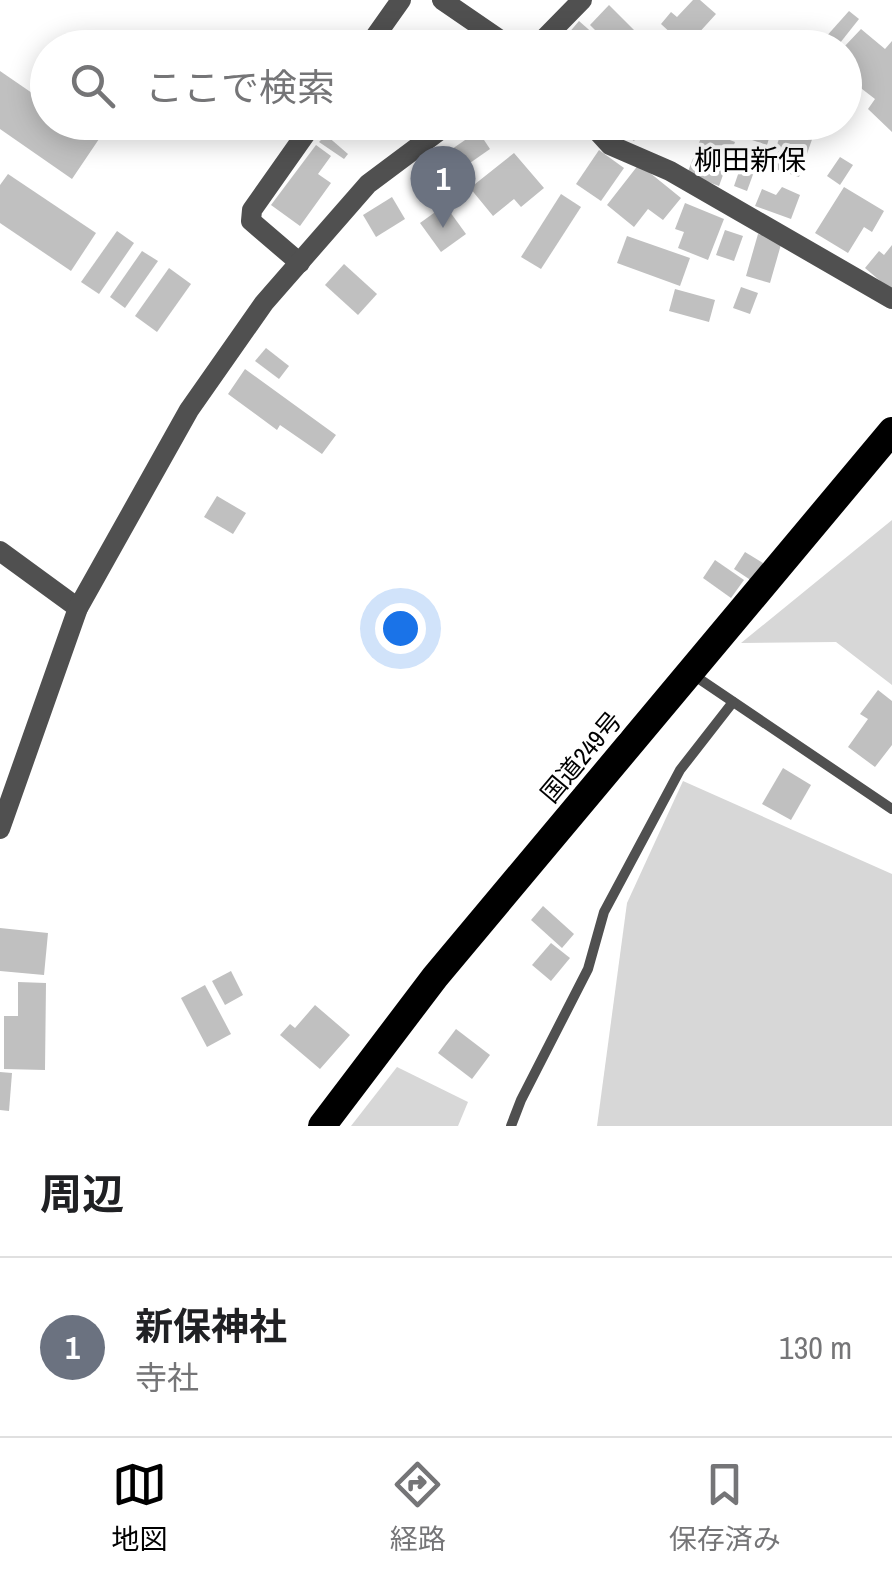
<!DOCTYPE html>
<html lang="ja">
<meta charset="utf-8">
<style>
:root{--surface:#fff;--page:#f6f6f6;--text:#202124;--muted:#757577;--line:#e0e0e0;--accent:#000}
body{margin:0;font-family:"Archivo Narrow","Noto Sans JP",sans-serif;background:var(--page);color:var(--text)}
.you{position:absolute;left:400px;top:628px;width:35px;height:35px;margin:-25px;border:8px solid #fff;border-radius:50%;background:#1a73e8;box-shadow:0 0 0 15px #1a73e833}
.badge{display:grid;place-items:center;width:65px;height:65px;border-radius:50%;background:var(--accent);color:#fff;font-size:32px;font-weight:700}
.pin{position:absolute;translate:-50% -82px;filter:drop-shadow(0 2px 5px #0008)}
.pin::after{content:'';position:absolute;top:52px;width:35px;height:30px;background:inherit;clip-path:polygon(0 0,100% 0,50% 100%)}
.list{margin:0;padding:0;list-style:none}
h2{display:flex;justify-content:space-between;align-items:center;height:130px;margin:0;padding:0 40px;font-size:42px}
h2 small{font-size:32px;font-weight:400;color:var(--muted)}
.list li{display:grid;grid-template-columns:65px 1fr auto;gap:30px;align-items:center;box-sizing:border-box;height:180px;padding:0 40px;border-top:2px solid var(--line)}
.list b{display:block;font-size:38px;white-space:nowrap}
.list p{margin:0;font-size:32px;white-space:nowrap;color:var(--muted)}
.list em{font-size:32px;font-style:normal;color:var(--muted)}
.icon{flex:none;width:55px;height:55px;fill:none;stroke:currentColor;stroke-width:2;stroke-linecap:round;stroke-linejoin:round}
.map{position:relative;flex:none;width:892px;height:1126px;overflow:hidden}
.search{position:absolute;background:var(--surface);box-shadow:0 5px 25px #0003;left:30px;right:30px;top:30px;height:110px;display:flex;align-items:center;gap:25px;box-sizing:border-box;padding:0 35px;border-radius:55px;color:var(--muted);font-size:38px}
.sheet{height:310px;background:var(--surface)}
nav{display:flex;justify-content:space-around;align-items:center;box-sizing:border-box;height:140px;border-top:2px solid var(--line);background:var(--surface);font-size:28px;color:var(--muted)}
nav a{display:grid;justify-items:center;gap:5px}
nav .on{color:var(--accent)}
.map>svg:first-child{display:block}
.green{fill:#d7d7d7}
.building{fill:#c0c0c0}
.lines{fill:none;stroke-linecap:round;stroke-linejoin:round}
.service{stroke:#505050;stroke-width:10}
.minor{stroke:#505050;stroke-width:20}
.tertiary{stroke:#505050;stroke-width:20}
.trunk{stroke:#000;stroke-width:28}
.labels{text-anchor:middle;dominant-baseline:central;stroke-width:8;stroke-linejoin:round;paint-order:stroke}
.street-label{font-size:25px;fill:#000;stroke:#fff}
.neighbourhood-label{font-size:28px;fill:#000;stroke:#fff}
</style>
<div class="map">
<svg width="892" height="1126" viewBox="0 0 892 1126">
<rect width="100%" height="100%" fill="#fff"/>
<g class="green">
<path d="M 892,520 L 892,685 L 836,642 L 741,643 Z"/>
<path d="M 683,781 L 892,874 L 892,1126 L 597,1126 L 627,903 Z"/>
<path d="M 397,1067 L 468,1102 L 458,1126 L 351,1126 Z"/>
</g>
<g class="building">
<path d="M 693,0 L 700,0 L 716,14 L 686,47 L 661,24 L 671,12 L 677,17 Z"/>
<path d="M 609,5 L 637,33 L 630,48 L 613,48 L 590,25 Z"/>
<path d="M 849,11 L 859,19 L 836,48 L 816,48 Z"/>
<path d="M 579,21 L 605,44 L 602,48 L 556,48 Z"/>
<path d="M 861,29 L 885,49 L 892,41 L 892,132 L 868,109 L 875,99 L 844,75 L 844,47 Z"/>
<path d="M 0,71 L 48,104 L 48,122 L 75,122 L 99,139 L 72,179 L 0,129 Z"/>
<path d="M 508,122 L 532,122 L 521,135 Z"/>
<path d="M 607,122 L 647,122 L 634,141 Z"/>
<path d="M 752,122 L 774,122 L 767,145 L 746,138 Z"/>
<path d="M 785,122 L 818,122 L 799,177 L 769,167 Z"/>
<path d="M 704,130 L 735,142 L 719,186 L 687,174 Z"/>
<path d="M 478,131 L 490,149 L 454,174 L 442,156 Z"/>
<path d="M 326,135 L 348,154 L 344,159 L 319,142 Z"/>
<path d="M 316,145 L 331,156 L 318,174 L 331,183 L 300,226 L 271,205 Z"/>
<path d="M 599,150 L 624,168 L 601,201 L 576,184 Z"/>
<path d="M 514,153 L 544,188 L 521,207 L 514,199 L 493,216 L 470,188 Z"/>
<path d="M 745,154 L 759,158 L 747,191 L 734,186 Z"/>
<path d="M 840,157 L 853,165 L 840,185 L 827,176 Z"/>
<path d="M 639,164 L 681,198 L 663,220 L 648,209 L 634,227 L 607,205 Z"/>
<path d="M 8,174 L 96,233 L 71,271 L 0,223 L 0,185 Z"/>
<path d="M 782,187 L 800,195 L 791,219 L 755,206 L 762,189 L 776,195 Z"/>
<path d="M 844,187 L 884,211 L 872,232 L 864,227 L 848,253 L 815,233 Z"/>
<path d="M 561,194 L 581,207 L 541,269 L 521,257 Z"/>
<path d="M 392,197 L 405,219 L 376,237 L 363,215 Z"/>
<path d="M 685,203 L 724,219 L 708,260 L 678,248 L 684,232 L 675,229 Z"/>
<path d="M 445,205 L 466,234 L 441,252 L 420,223 Z"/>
<path d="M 725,230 L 743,236 L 734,261 L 716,255 Z"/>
<path d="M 117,231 L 134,243 L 99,294 L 81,282 Z"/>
<path d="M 758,234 L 782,241 L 770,283 L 746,276 Z"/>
<path d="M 627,236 L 690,258 L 680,286 L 617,263 Z"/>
<path d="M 892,245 L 892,291 L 865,268 L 879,251 L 884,255 Z"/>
<path d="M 142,251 L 158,261 L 125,308 L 110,297 Z"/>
<path d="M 344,264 L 377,294 L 358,315 L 325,285 Z"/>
<path d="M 169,268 L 191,284 L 157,332 L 135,316 Z"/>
<path d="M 741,287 L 758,293 L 750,314 L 733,308 Z"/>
<path d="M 675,289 L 715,300 L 709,322 L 669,311 Z"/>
<path d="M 266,348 L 289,366 L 279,379 L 255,361 Z"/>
<path d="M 245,369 L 336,435 L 322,454 L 280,425 L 277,430 L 228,394 Z"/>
<path d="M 217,496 L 246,513 L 233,534 L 204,517 Z"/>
<path d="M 745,552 L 763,563 L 752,581 L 734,569 Z"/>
<path d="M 715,560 L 744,580 L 731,598 L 703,578 Z"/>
<path d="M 878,690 L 892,701 L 892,745 L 875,767 L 848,747 L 868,719 L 860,714 Z"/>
<path d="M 783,768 L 811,785 L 791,820 L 762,804 Z"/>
<path d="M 543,906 L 574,934 L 562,948 L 531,920 Z"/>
<path d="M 0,928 L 48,933 L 44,975 L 0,971 Z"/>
<path d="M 551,943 L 570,958 L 551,981 L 532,965 Z"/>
<path d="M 231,971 L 243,995 L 225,1005 L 212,981 Z"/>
<path d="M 18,982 L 46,983 L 45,1070 L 4,1069 L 4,1016 L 18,1016 Z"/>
<path d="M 205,985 L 231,1034 L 207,1047 L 181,998 Z"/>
<path d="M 315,1005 L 350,1035 L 320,1069 L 280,1035 L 290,1024 L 295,1028 Z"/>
<path d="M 456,1029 L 490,1055 L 472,1079 L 438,1053 Z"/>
<path d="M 0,1072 L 12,1073 L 9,1111 L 0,1110 Z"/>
</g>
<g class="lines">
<g class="service">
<path d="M 692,674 L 892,809"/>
<path d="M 511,1126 L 521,1100 L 588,969 L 604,912 L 680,770 L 733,702"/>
</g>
<g class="minor">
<path d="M 442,0 L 512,48"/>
<path d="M 367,48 L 401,0"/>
<path d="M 589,122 L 610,145 L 670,171 L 892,299"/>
<path d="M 300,263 L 251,221 L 252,210 L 314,122"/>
</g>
<g class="tertiary">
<path d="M 535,48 L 582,0"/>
<path d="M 0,551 L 78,608"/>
<path d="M 0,829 L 78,608 L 189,410 L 264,303 L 368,184 L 451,122"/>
</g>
<path class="trunk" d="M 322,1126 L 435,977 L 892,431"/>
</g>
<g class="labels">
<g class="street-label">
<text transform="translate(581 757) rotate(-50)">国道249号</text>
</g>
<g class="neighbourhood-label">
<text x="750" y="160">柳田新保</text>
</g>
</g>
</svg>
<div class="you"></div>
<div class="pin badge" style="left:443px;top:228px;background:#6b7280">1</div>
<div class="search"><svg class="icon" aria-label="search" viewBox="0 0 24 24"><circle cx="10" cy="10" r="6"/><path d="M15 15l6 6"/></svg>ここで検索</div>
</div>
<section class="sheet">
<h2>周辺<small></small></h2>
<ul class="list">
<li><span class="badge" style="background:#6b7280">1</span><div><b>新保神社</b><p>寺社</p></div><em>130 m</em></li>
</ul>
</section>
<nav>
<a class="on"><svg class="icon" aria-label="map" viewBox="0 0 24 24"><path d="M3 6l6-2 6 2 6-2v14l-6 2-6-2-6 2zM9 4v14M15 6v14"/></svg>地図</a>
<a><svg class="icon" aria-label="directions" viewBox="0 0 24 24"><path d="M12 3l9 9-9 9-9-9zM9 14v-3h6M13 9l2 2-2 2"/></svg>経路</a>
<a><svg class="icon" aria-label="saved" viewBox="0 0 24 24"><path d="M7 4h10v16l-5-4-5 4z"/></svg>保存済み</a>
</nav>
